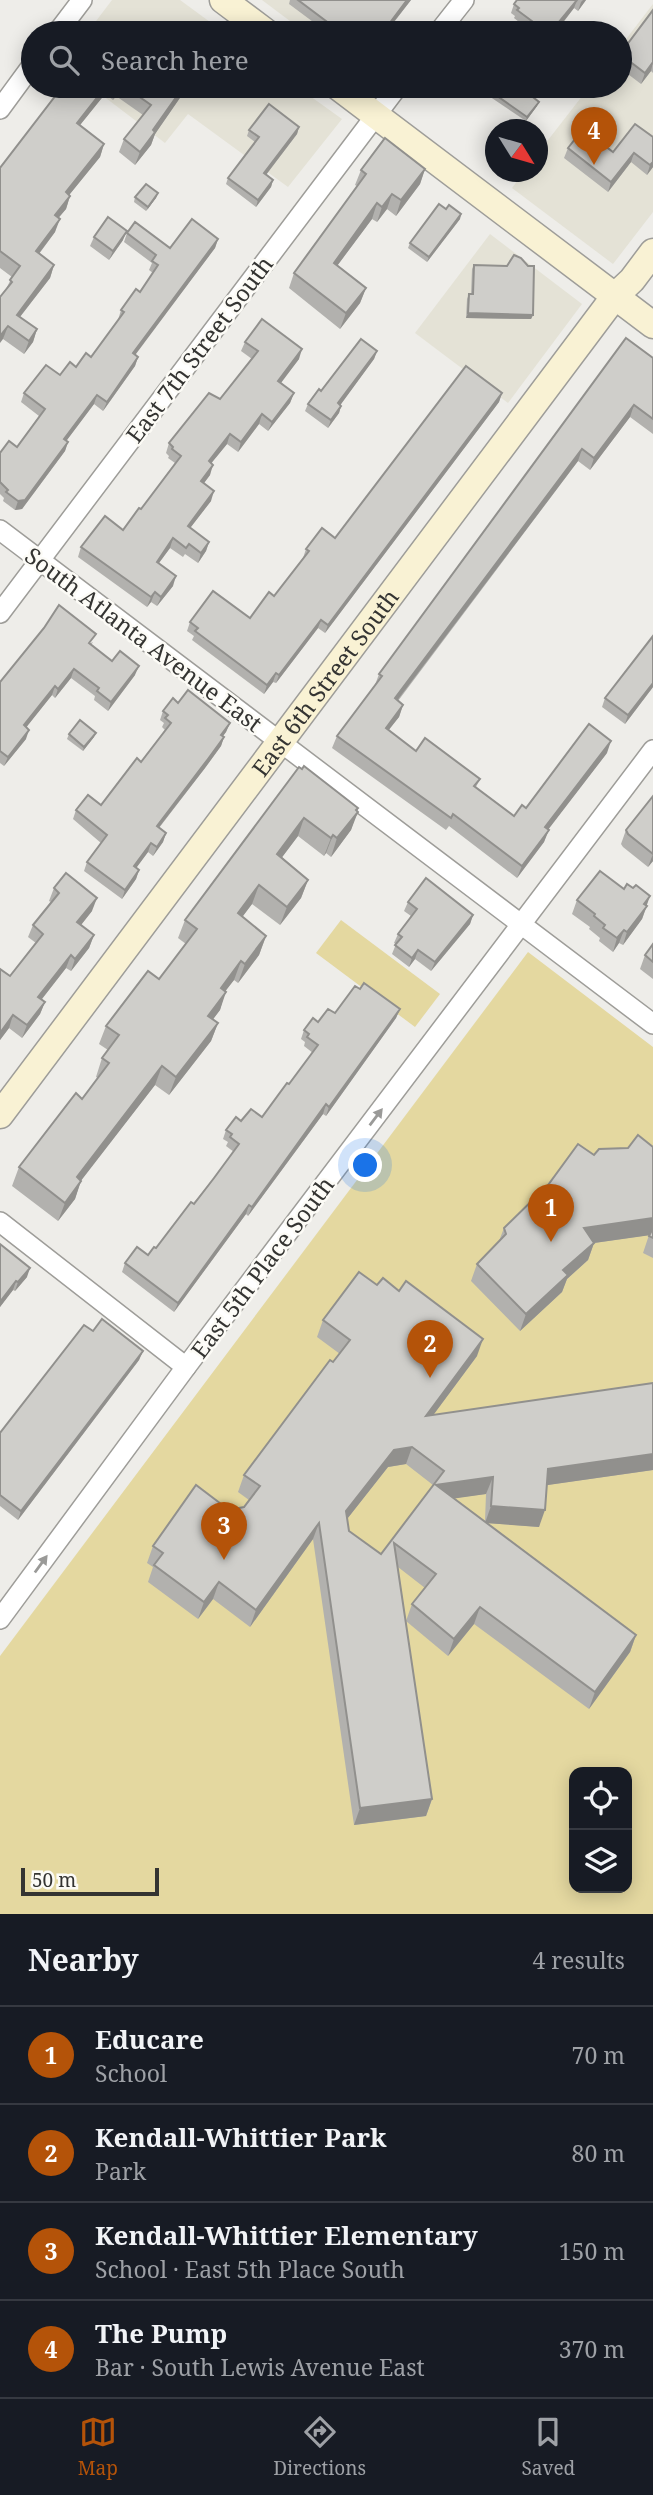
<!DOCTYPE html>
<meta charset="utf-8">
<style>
:root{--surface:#171b24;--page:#242831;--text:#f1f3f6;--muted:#9ea1a6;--line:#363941;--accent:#b45309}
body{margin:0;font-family:"Noto Serif",serif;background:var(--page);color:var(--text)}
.controls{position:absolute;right:21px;bottom:21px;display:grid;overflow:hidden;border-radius:14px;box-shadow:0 4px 18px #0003}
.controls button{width:63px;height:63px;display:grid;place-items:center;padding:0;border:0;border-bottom:2px solid var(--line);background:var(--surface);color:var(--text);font:35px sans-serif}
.compass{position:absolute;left:485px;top:119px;width:63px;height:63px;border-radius:50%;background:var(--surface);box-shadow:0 4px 18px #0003;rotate:127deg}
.scale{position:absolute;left:21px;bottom:18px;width:138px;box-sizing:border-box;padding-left:7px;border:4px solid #343432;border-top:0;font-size:19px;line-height:24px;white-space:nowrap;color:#343432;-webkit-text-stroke:5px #fcfbf6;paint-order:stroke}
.you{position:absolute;left:366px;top:1166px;width:24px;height:24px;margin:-18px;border:5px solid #fff;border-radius:50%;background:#1a73e8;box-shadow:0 0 0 10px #1a73e833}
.badge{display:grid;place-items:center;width:46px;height:46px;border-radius:50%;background:var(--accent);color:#fff;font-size:23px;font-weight:700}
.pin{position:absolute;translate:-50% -58px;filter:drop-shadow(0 2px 4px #0008)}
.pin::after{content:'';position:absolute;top:37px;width:24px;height:21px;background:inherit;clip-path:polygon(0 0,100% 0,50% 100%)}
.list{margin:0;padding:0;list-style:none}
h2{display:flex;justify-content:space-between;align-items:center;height:91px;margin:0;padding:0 28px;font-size:30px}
h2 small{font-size:23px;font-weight:400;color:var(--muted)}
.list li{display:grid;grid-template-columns:46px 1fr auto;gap:21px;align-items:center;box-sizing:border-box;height:98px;padding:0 28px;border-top:2px solid var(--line)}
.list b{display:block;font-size:26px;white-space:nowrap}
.list p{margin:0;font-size:23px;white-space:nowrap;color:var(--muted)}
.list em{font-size:23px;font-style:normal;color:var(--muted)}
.icon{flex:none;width:38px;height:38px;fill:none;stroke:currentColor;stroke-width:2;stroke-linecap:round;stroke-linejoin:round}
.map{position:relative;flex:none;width:653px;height:1914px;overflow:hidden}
.search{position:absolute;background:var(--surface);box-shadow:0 4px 18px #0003;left:21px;right:21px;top:21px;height:77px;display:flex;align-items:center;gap:18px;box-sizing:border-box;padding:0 24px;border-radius:38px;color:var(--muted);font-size:26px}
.sheet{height:483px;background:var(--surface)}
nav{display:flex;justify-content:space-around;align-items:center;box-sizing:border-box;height:98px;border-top:2px solid var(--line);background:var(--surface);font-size:19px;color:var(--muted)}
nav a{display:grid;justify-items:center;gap:4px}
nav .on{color:var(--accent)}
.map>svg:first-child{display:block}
.built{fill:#e4e2d6}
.green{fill:#e4d8a0;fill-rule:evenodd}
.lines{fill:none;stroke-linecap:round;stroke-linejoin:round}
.street-casing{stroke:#9e9d99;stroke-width:22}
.secondary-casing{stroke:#9e9d99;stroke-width:29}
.street{stroke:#fff;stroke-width:19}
.secondary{stroke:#f9f2d4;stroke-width:26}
.wall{fill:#b2b1ae;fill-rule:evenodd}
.shaded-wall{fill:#91908d}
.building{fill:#cfceca;stroke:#91908d;stroke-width:2;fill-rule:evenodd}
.oneway{fill:#9a9a98}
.labels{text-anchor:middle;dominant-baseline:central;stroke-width:5;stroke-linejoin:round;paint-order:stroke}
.street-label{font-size:23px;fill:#343432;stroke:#fcfbf6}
</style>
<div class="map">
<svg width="653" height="1914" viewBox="0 0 653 1914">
<rect width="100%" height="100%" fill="#eeede9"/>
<g class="built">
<path d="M 112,0 L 180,0 L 225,33 L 87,33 Z"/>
<path d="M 262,0 L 335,0 L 379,33 L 306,33 Z"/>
<path d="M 653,4 L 653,212 L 613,264 L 512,188 L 524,172 L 538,172 L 538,153 L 590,86 L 620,86 L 620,47 Z"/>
<path d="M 90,86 L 296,86 L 342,119 L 288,187 L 188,114 L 165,143 Z"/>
<path d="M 490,234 L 582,304 L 508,403 L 415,333 Z"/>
</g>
<g class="green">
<path d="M 341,920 L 440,994 L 415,1027 L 316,953 Z"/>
<path d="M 528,952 L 653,1047 L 653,1914 L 0,1914 L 0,1656 ZM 574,1772 L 627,1772 L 627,1888 L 574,1888 Z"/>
</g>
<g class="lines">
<g class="street-casing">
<g id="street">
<path d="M 57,33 L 82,0"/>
<path d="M 438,33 L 464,0"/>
<path d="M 0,109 L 33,64"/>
<path d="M 0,530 L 653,1024"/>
<path d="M 0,613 L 398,86"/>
<path d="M 0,1222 L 186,1367"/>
<path d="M 0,1619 L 186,1367 L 653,750"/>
</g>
</g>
<g class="secondary-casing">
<g id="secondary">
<path d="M 223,0 L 267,33"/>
<path d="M 337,86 L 653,325"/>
<path id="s1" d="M 0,1115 L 615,296 L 632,280 L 653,252"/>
</g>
</g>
<use href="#street" class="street"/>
<use href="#secondary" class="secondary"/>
</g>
<g class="wall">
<path d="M 290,0 L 411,0 L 388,30 L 393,33 L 328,33 L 289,4 Z"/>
<path d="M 517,0 L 586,0 L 578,11 L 574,8 L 562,24 L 566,33 L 533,33 L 514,18 L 515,16 L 511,13 L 514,4 Z"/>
<path d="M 653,10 L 653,73 L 651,71 L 641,84 L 620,68 L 620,54 Z"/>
<path d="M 63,86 L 186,86 L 184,92 L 155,134 L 151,145 L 135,165 L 119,152 L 124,139 L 143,115 L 116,96 L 113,100 L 105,94 L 80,125 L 104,144 L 100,157 L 69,195 L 70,196 L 66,209 L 58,218 L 55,232 L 39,254 L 54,265 L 50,278 L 20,317 L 37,329 L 33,342 L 24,354 L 3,339 L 6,289 L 12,277 L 0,268 L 0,168 Z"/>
<path d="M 457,86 L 472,86 L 467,93 Z"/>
<path d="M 474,86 L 519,86 L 537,106 L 526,121 Z"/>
<path d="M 299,127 L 297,134 L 266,175 L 273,180 L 271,187 L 256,207 L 226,184 L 228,178 L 255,142 L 247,136 L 249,130 Z"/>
<path d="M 653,137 L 653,167 L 647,175 L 631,162 L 608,192 L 564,158 L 568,148 L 613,152 Z"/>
<path d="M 425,169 L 420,184 L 396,216 L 387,209 L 377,222 L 372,219 L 337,266 L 366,288 L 360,303 L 340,329 L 289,288 L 294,273 L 357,186 L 355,185 L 361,170 Z"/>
<path d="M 158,193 L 156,198 L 146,211 L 134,202 L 135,197 Z"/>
<path d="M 446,209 L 461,214 L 460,219 L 427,262 L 408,248 L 410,243 Z"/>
<path d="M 127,233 L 170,248 L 218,239 L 215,248 L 135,354 L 138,357 L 135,366 L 103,411 L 94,404 L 66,441 L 68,442 L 65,451 L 22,509 L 15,510 L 3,501 L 4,498 L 0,494 L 0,453 L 17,447 L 39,416 L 21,402 L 24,393 L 76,367 L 91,357 L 118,320 L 121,310 L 140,292 L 153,273 L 149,270 L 152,263 L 124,242 Z"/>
<path d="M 94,237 L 123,240 L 109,260 L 90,246 Z"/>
<path d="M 474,265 L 528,266 L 533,315 L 531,319 L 466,318 L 467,299 L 469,294 L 471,294 L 472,269 Z"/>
<path d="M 245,342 L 299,359 L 280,383 L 294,393 L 290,403 L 268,431 L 259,424 L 238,452 L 227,444 L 211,463 L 210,475 L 204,483 L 211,501 L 190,528 L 209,542 L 206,551 L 198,563 L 185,554 L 183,557 L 170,548 L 159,563 L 173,586 L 157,606 L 151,602 L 147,607 L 78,557 L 81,547 L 123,530 L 141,509 L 175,463 L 168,458 L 169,456 L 166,453 L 169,443 L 220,399 L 252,359 L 241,351 Z"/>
<path d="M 377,351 L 374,359 L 340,405 L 341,406 L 339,413 L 328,428 L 305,411 L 308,404 L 321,391 Z"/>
<path d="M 653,358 L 653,434 L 630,417 L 590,470 L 578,461 L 398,701 L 403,705 L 399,717 L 388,730 L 416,751 L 480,779 L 476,787 L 514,816 L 607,753 L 548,829 L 544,842 L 517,878 L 449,826 L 446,830 L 332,748 L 337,736 L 375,685 L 379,674 Z"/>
<path d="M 502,393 L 499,402 L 325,633 L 318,628 L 276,683 L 273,682 L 264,694 L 192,640 L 194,636 L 187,631 L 190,622 L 250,618 L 274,596 L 303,558 L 306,549 L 335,538 Z"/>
<path d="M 93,642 L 91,645 L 112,661 L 135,675 L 108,711 L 94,700 L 95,696 L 71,678 L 55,698 L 52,695 L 26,727 L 26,739 L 4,766 L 0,763 L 0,682 Z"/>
<path d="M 653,687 L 625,724 L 602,707 L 605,698 Z"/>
<path d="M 178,703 L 230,723 L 226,732 L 223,736 L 224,737 L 221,746 L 205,768 L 159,828 L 166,833 L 163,842 L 153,856 L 148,852 L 136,868 L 139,870 L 136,879 L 122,899 L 84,871 L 87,862 L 101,843 L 73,819 L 76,810 L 101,805 L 141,762 L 165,730 L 162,727 L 164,723 L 160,720 L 163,711 Z"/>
<path d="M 69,734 L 94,737 L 83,751 L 67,739 Z"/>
<path d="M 299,767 L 358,808 L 351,830 L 331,857 L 326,853 L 324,856 L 298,836 L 282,857 L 308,880 L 301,898 L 280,925 L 252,904 L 242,917 L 266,936 L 259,955 L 238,983 L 234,980 L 225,991 L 220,1010 L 213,1019 L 218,1023 L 211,1041 L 169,1095 L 155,1085 L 81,1180 L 75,1199 L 58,1221 L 12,1186 L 19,1167 L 82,1099 L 98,1078 L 96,1077 L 102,1058 L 108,1050 L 99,1044 L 106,1026 L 159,979 L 186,944 L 178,938 L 185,920 Z"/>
<path d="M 653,796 L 653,861 L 648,867 L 623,847 L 621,844 L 626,830 Z"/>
<path d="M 54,888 L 92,911 L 81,925 L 94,935 L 89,948 L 71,971 L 66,968 L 42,999 L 45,1002 L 40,1014 L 22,1038 L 9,1028 L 0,1040 L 0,969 L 10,976 L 36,943 L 28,937 L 33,925 L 51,902 L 49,901 Z"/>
<path d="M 577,900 L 646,906 L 647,906 L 642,919 L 623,945 L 619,943 L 613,952 L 599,941 L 600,938 L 589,929 L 590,927 L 572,914 Z"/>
<path d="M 408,902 L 473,915 L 470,924 L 431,971 L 415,959 L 409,967 L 392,954 L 396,944 L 394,943 L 398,934 L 411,916 L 404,911 Z"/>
<path d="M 653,944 L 653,979 L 640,969 L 645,955 Z"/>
<path d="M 360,989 L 400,1009 L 396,1018 L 326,1116 L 323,1114 L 248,1216 L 246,1214 L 174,1312 L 122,1272 L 125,1263 L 148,1255 L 156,1248 L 214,1178 L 234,1152 L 226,1146 L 228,1142 L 223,1139 L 226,1130 L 241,1121 L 262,1117 L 289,1084 L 313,1053 L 304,1046 L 305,1042 L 301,1039 L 304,1030 L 335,1013 Z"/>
<path d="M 653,1147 L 653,1258 L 643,1253 L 649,1235 L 594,1243 L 588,1260 L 567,1279 L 562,1292 L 520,1331 L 471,1281 L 477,1264 L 499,1241 L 504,1228 L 594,1155 Z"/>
<path d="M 0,1244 L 27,1277 L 15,1291 L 13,1290 L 0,1307 Z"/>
<path d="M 323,1320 L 477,1356 L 433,1415 L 653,1383 L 653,1470 L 547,1485 L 539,1527 L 488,1523 L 636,1635 L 630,1652 L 589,1709 L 474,1624 L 448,1656 L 406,1621 L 412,1604 L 425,1588 L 398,1567 L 432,1799 L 426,1816 L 354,1825 L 313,1539 L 250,1627 L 213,1599 L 198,1619 L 148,1582 L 153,1567 L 147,1563 L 153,1546 L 229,1510 L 244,1507 L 249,1500 L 238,1492 L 244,1475 L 340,1354 L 317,1337 ZM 406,1464 L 433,1485 L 381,1554 L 349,1531 L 347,1519 L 388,1467 ZM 486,1494 L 485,1521 L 454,1498 Z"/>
<path d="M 93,1331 L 143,1351 L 139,1360 L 18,1520 L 0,1506 L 0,1433 Z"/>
</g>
<g class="shaded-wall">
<path d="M 407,0 L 411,0 L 385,33 L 386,28 Z"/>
<path d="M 577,0 L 574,8 L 556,31 L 559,22 Z"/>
<path d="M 583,0 L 586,0 L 578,11 L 581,2 Z"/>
<path d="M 653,62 L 651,71 L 641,84 L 645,73 Z"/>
<path d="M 106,86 L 108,86 L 105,94 L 72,135 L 77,123 Z"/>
<path d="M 119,86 L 120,86 L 116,96 L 113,100 Z"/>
<path d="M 184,86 L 186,86 L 184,92 L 155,134 L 151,145 L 135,165 L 140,152 L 153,130 Z"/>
<path d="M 539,102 L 537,106 L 526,121 L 527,117 Z"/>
<path d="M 299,127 L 297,134 L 262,180 L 264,173 Z"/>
<path d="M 104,144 L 100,157 L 61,205 L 66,192 Z"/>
<path d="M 634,153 L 631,162 L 608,192 L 611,182 Z"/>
<path d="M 653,162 L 653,167 L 647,175 L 650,165 Z"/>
<path d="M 425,169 L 420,184 L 396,216 L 401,200 Z"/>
<path d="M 273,180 L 271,187 L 256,207 L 258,200 Z"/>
<path d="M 158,193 L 156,198 L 146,211 L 148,207 Z"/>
<path d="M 392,194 L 387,209 L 377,222 L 382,207 Z"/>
<path d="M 70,196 L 66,209 L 50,228 L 55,215 Z"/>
<path d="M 377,203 L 372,219 L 328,278 L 334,263 Z"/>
<path d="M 461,214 L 460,219 L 427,262 L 429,257 Z"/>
<path d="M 60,219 L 55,232 L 31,264 L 36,251 Z"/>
<path d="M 127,231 L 123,240 L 109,260 L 113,251 Z"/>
<path d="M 218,239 L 215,248 L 130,362 L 133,353 Z"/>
<path d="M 54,265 L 50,278 L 12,327 L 17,315 Z"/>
<path d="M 366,288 L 360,303 L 340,329 L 346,313 Z"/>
<path d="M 468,313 L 533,315 L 531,319 L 466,318 Z"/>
<path d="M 8,326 L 3,339 L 0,343 L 0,336 Z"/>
<path d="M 37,329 L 33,342 L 24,354 L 29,341 Z"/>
<path d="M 302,349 L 299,359 L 275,391 L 278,381 Z"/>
<path d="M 377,351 L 374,359 L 336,411 L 338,403 Z"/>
<path d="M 138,357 L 135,366 L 103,411 L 107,402 Z"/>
<path d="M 294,393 L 290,403 L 268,431 L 272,422 Z"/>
<path d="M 502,393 L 499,402 L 325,633 L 328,625 Z"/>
<path d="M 97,395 L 94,404 L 61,448 L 64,439 Z"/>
<path d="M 634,405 L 630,417 L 590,470 L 594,458 Z"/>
<path d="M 341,406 L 339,413 L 328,428 L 331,420 Z"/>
<path d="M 262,414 L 259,424 L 238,452 L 241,442 Z"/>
<path d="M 230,434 L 227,444 L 205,471 L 209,461 Z"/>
<path d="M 68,442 L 65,451 L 22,509 L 15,510 L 18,501 Z"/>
<path d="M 582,449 L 578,461 L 390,710 L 395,698 Z"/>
<path d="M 213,465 L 210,475 L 198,491 L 201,481 Z"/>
<path d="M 214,491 L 211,501 L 184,536 L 188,526 Z"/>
<path d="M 173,538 L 170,548 L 153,571 L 157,562 Z"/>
<path d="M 209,542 L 206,551 L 198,563 L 201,553 Z"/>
<path d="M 176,576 L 173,586 L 157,606 L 161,597 Z"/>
<path d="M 155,592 L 151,602 L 147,607 L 151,597 Z"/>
<path d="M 321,620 L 318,628 L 276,683 L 279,675 Z"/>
<path d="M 139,666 L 135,675 L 108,711 L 111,702 Z"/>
<path d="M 74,669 L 71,678 L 55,698 L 58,689 Z"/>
<path d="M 276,673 L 273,682 L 264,694 L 267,685 Z"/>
<path d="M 653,683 L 653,687 L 625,724 L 628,715 Z"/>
<path d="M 55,686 L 52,695 L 21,734 L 24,725 Z"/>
<path d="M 403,705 L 399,717 L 381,740 L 386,728 Z"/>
<path d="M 230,723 L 226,732 L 217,744 L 221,735 Z"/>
<path d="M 29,730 L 26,739 L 4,766 L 8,757 Z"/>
<path d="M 96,733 L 94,737 L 83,751 L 84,747 Z"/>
<path d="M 224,737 L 221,746 L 205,768 L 153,835 L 157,826 Z"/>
<path d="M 611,741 L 607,753 L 541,839 L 545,827 Z"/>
<path d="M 358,808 L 356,815 L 358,812 L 351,830 L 331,857 L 337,838 Z"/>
<path d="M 304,818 L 298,836 L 271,872 L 277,854 Z"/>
<path d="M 549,830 L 544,842 L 517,878 L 522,866 Z"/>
<path d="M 166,833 L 163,842 L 153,856 L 157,847 Z"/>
<path d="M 333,835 L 326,853 L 324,856 L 331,838 Z"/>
<path d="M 151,843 L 148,852 L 131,875 L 134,866 Z"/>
<path d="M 653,854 L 653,861 L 648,867 Z"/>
<path d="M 139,870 L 136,879 L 122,899 L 125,890 Z"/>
<path d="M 308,880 L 301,898 L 280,925 L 287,907 Z"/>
<path d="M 259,885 L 252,904 L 231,932 L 238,913 Z"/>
<path d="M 650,896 L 642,919 L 623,945 L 627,932 L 644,904 Z"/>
<path d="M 97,898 L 92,911 L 73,935 L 77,922 Z"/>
<path d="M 473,915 L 470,924 L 431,971 L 435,962 Z"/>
<path d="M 624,930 L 619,943 L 613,952 L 617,938 Z"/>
<path d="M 94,935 L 89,948 L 71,971 L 75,959 Z"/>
<path d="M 266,936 L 259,955 L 238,983 L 245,964 Z"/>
<path d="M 418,950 L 415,959 L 409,967 L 412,958 Z"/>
<path d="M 71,955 L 66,968 L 34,1009 L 38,997 Z"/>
<path d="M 241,961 L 234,980 L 214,1006 L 221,988 Z"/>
<path d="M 226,992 L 220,1010 L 202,1034 L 208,1016 Z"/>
<path d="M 45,1002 L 40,1014 L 22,1038 L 27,1025 Z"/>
<path d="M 400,1009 L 396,1018 L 326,1116 L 329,1107 Z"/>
<path d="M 13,1015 L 9,1028 L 0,1040 L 0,1033 Z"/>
<path d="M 218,1023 L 211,1041 L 169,1095 L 176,1077 Z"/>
<path d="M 162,1066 L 155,1085 L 70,1195 L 77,1177 Z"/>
<path d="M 326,1104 L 323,1114 L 248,1216 L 252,1207 Z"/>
<path d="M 81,1181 L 75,1199 L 58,1221 L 65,1203 Z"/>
<path d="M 249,1205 L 246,1214 L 174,1312 L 178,1303 Z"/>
<path d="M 653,1218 L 653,1231 L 651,1235 L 594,1243 L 588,1260 L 567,1279 L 562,1292 L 520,1331 L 526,1314 L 563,1270 L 584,1228 Z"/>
<path d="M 30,1268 L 27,1277 L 15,1291 L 18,1282 Z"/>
<path d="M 16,1281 L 13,1290 L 0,1307 L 0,1302 Z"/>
<path d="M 483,1339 L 477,1356 L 420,1433 L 426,1416 Z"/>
<path d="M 143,1351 L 139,1360 L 18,1520 L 21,1511 Z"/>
<path d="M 412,1447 L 406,1464 L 388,1467 L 340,1528 L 346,1511 L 394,1450 Z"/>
<path d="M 653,1454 L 653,1470 L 541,1486 L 548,1469 Z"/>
<path d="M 493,1477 L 486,1494 L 430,1502 L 436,1485 Z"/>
<path d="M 491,1506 L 545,1510 L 539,1527 L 485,1523 Z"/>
<path d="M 319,1523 L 313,1539 L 250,1627 L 256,1610 Z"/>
<path d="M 219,1582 L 213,1599 L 198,1619 L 204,1602 Z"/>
<path d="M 480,1607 L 474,1624 L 448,1656 L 454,1639 Z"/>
<path d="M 636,1635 L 630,1652 L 589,1709 L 595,1692 Z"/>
<path d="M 432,1799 L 426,1816 L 354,1825 L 360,1808 Z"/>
</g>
<g class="building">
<path d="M 298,0 L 407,0 L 386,28 L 393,33 L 342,33 Z"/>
<path d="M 517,0 L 577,0 L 559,22 L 567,29 L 564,33 L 548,33 L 517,10 L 519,8 L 514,4 Z"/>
<path d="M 653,10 L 653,62 L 645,73 L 620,54 Z"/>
<path d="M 97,26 L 106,33 L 92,33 Z"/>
<path d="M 63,86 L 106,86 L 77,123 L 104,144 L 66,192 L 70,196 L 55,215 L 60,219 L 36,251 L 54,265 L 17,315 L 37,329 L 29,341 L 8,326 L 0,336 L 0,297 L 12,282 L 10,280 L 20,266 L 0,251 L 0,168 Z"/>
<path d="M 124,86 L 184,86 L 153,130 L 155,132 L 140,152 L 124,139 L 151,105 Z"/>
<path d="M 483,86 L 519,86 L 539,102 L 527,117 Z"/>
<path d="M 269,104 L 299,127 L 264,173 L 273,180 L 258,200 L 228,178 L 259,137 L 249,130 Z"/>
<path d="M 635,124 L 653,137 L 653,162 L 650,165 L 634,153 L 611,182 L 568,148 L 583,129 L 613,152 Z"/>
<path d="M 385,138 L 425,169 L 401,200 L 392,194 L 382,207 L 377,203 L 334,263 L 366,288 L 346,313 L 294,273 L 366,174 L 361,170 Z"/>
<path d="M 146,184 L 158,193 L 148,207 L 135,197 Z"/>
<path d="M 439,204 L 446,209 L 449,205 L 461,214 L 429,257 L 410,243 Z"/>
<path d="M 108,217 L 127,231 L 113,251 L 94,237 Z"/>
<path d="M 192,219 L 218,239 L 133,353 L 138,357 L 107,402 L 97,395 L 64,439 L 68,442 L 25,500 L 18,501 L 6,492 L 8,490 L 0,482 L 0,453 L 9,441 L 17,447 L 45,409 L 24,393 L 46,365 L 60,375 L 70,362 L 76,367 L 86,353 L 91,357 L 124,312 L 121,310 L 136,289 L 140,292 L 158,265 L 152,261 L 156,255 L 127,233 L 135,222 L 170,248 Z"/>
<path d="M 514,255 L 521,258 L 528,266 L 534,266 L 533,315 L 468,313 L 469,294 L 473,294 L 474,265 L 507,266 Z"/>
<path d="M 262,319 L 302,349 L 278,381 L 294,393 L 272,422 L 262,414 L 241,442 L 230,434 L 209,461 L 213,465 L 201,481 L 214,491 L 188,526 L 209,542 L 201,553 L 189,544 L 186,548 L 173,538 L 157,562 L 176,576 L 161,597 L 155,592 L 151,597 L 81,547 L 105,516 L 123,530 L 139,508 L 141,509 L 181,456 L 172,449 L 173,447 L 169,443 L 209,393 L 220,399 L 258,351 L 245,342 Z"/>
<path d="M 626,338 L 653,358 L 653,419 L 634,405 L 594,458 L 582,449 L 395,698 L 403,705 L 386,728 L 416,751 L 425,738 L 480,779 L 474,786 L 514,816 L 522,805 L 526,808 L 589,724 L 611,741 L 545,827 L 549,830 L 522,866 L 453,814 L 451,818 L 337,736 L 382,676 L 379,674 Z"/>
<path d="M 361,339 L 377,351 L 338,403 L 341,406 L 331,420 L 308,404 L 319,389 L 321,391 Z"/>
<path d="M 466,366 L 502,393 L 328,625 L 321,620 L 279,675 L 276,673 L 267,685 L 195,631 L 198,628 L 190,622 L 213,591 L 250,618 L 269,592 L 274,596 L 309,551 L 306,549 L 322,528 L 335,538 Z"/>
<path d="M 59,605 L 96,634 L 89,643 L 112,661 L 120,651 L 139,666 L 111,702 L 97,691 L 99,688 L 74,669 L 58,689 L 55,686 L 24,725 L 29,730 L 8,757 L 0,751 L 0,682 L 44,628 Z"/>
<path d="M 653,636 L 653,683 L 628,715 L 605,698 Z"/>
<path d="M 188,690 L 230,723 L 221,735 L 224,737 L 208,759 L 157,826 L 166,833 L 157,847 L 151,843 L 134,866 L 139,870 L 125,890 L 87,862 L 107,835 L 76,810 L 88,795 L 101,805 L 137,758 L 141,762 L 171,723 L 165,718 L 168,715 L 163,711 L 173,698 L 178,703 Z"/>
<path d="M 80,720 L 96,733 L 84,747 L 69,734 Z"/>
<path d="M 304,766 L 358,808 L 356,810 L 358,812 L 337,838 L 333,835 L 331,838 L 304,818 L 277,854 L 308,880 L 287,907 L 259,885 L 238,913 L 266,936 L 245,964 L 241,961 L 221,988 L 226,992 L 208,1016 L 218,1023 L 176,1077 L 162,1066 L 77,1177 L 81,1181 L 65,1203 L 19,1167 L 76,1093 L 82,1099 L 109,1063 L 102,1058 L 119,1035 L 106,1026 L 148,971 L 159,979 L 197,929 L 185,920 L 299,767 L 302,769 Z"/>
<path d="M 653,796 L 653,854 L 628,834 L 626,830 Z"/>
<path d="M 600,871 L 624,889 L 627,884 L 633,888 L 636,885 L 650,896 L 644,904 L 647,906 L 627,932 L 624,930 L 617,938 L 603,928 L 605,925 L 594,916 L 595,914 L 577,900 Z"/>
<path d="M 66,873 L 97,898 L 77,922 L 94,935 L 75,959 L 71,955 L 38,997 L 45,1002 L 27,1025 L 13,1015 L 0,1033 L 0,969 L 10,976 L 43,934 L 33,925 L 59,893 L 54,888 Z"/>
<path d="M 426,878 L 473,915 L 435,962 L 418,950 L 412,958 L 395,945 L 402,937 L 398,934 L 417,909 L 408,902 Z"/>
<path d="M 653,944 L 653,962 L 645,955 Z"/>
<path d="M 364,983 L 400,1009 L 329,1107 L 326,1104 L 252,1207 L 249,1205 L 178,1303 L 125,1263 L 137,1247 L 148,1255 L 154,1247 L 156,1248 L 191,1202 L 194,1204 L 214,1178 L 239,1144 L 230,1137 L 232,1134 L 226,1130 L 236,1117 L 241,1121 L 251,1109 L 262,1117 L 287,1083 L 289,1084 L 318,1045 L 307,1037 L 309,1034 L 304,1030 L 313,1018 L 318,1022 L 328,1009 L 335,1013 L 355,986 L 360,989 Z"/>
<path d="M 638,1135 L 653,1147 L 653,1218 L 584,1228 L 594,1243 L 563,1270 L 568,1275 L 526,1314 L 477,1264 L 506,1234 L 504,1228 L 548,1185 L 578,1144 L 594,1155 L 599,1149 L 628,1148 Z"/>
<path d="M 653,1228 L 653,1238 L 649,1236 Z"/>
<path d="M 0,1244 L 30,1268 L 18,1282 L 16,1281 L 0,1302 Z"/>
<path d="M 359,1272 L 377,1285 L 383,1278 L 399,1291 L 406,1281 L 483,1339 L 426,1416 L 653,1383 L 653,1454 L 548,1469 L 545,1510 L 491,1506 L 493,1477 L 436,1485 L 636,1635 L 595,1692 L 480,1607 L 454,1639 L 412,1604 L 436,1574 L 394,1543 L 432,1799 L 360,1808 L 319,1523 L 256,1610 L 219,1582 L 204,1602 L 154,1565 L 163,1553 L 153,1546 L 196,1485 L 229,1510 L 244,1507 L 260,1486 L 244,1475 L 330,1360 L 333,1362 L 350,1340 L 323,1320 ZM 412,1447 L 444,1471 L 381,1554 L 349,1531 L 346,1511 L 394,1450 Z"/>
<path d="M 102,1319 L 143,1351 L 21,1511 L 0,1495 L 0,1433 L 84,1325 L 93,1331 Z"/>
</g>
<defs><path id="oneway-solid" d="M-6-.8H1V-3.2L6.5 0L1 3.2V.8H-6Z" transform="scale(1.75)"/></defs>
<g class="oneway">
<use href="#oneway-solid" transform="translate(376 1117) rotate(-53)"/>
<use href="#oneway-solid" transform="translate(41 1564) rotate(-54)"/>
</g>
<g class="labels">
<g class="street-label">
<text transform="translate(199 349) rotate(-53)">East 7th Street South</text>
<text transform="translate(144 639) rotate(37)">South Atlanta Avenue East</text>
<text stroke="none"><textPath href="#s1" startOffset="541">East 6th Street South</textPath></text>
<text transform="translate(262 1267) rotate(-53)">East 5th Place South</text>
</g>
</g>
</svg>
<div class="controls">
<button><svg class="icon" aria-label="locate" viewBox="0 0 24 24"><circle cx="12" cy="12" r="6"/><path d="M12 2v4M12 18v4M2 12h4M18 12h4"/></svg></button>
<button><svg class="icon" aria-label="layers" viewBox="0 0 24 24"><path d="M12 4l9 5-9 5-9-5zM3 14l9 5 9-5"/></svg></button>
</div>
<svg class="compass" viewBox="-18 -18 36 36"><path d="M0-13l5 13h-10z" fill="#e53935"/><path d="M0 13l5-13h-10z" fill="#9ea1a6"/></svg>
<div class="scale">50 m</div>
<div class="you"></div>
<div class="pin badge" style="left:551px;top:1242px">1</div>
<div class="pin badge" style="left:430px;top:1378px">2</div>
<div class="pin badge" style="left:224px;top:1560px">3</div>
<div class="pin badge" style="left:594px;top:165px">4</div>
<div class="search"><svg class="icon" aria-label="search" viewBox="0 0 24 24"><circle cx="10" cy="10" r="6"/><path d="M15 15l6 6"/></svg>Search here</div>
</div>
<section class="sheet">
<h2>Nearby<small>4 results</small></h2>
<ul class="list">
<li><span class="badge">1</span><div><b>Educare</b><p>School</p></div><em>70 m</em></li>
<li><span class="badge">2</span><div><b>Kendall-Whittier Park</b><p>Park</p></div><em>80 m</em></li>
<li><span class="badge">3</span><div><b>Kendall-Whittier Elementary</b><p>School · East 5th Place South</p></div><em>150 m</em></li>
<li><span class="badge">4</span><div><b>The Pump</b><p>Bar · South Lewis Avenue East</p></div><em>370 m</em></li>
</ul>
</section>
<nav>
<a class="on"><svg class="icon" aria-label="map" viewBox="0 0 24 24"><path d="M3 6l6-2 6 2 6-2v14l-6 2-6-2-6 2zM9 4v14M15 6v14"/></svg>Map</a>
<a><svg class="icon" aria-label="directions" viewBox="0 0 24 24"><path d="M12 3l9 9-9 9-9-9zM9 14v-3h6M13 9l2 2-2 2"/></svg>Directions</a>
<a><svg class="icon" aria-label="saved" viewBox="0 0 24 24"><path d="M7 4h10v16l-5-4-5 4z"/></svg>Saved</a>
</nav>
